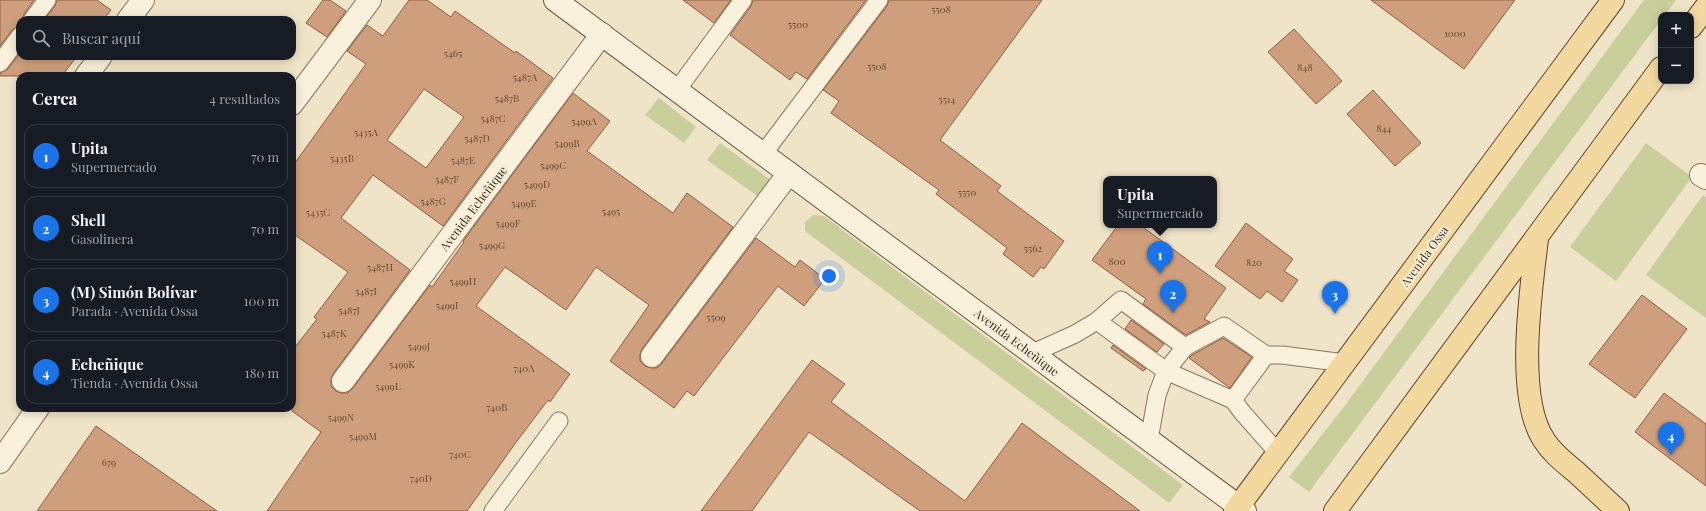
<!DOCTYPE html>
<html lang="es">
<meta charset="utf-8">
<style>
:root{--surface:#171b24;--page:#20242c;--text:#f1f3f6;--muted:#9ea1a6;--line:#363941;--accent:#1a73e8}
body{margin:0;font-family:"Playfair Display",serif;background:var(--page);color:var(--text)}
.controls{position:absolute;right:12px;top:12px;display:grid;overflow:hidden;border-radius:8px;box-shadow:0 2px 10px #0003}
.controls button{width:36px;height:36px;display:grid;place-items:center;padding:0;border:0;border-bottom:1px solid var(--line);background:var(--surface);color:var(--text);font:20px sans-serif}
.you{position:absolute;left:829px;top:276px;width:14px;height:14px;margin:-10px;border:3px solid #fff;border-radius:50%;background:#1a73e8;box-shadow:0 0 0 6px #1a73e833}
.badge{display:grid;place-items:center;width:26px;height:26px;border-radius:50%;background:var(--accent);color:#fff;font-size:13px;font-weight:700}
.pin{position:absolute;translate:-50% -33px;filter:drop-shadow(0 1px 2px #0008)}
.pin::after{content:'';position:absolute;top:21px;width:14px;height:12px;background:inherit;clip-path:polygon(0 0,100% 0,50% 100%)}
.popup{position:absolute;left:1103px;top:176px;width:114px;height:52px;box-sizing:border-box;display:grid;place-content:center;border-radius:8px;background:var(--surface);filter:drop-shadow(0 1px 3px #0005);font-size:13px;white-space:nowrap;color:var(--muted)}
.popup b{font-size:15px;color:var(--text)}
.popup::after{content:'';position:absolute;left:50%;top:100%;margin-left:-8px;border:8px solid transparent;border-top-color:var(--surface)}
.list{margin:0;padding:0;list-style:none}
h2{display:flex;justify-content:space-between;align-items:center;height:52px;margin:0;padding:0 16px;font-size:17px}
h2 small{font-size:13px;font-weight:400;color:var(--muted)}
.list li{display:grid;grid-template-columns:26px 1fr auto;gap:12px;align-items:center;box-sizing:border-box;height:64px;margin:0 8px 8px;padding:0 8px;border:1px solid var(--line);border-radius:12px}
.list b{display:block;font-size:15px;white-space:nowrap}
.list p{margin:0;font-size:13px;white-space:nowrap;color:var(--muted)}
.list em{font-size:13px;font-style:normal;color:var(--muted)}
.icon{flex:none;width:22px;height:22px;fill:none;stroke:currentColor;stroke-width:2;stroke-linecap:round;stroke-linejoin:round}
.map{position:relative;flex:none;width:1706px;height:511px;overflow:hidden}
.search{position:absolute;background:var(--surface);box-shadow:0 2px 10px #0003;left:16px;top:16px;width:280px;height:44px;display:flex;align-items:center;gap:10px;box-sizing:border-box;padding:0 14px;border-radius:12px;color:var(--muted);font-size:15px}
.panel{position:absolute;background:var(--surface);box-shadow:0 2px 10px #0003;left:16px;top:72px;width:280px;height:340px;border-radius:12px}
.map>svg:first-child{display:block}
.green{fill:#c9cf9b}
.building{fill:#cf9f7d;stroke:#8d5f41;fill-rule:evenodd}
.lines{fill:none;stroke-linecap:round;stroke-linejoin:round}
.lane-casing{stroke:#8d765c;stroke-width:19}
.street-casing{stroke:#8d765c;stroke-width:24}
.secondary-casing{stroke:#6f573f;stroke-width:24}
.primary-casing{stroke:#5b4430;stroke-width:24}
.lane{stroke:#faf1dc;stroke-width:17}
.street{stroke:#faf1dc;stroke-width:22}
.secondary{stroke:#faf1dc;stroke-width:22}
.primary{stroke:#f3d9a0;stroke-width:22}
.labels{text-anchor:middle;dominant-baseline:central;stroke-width:4;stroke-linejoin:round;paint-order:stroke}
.number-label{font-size:10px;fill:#624a37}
.street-label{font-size:12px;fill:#3d2e20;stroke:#f7eed8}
</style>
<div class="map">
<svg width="1706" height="511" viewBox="0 0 1706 511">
<rect width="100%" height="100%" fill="#f0e4c8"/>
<g class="green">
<path d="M 1644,0 L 1676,0 L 1665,15 L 1661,15 L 1661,20 L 1309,492 L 1289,477 L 1343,408 Z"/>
<path d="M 659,98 L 696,127 L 684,143 L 645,115 Z"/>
<path d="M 720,143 L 775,183 L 763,200 L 707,160 Z"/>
<path d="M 1646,143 L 1692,177 L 1616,281 L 1570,247 Z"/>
<path d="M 1703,195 L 1706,197 L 1706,318 L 1646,275 Z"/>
<path d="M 813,215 L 824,216 L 1183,485 L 1169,503 L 805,231 L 805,222 Z"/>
</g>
<g class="building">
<path d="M 0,0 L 34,0 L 24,14 L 22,20 L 20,20 L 20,26 L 12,30 L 0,46 Z"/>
<path d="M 57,0 L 97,0 L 111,10 L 103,20 L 44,20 L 55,6 Z"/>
<path d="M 323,0 L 330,0 L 346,11 L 327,37 L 306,23 Z"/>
<path d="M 409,0 L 427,0 L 451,17 L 455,11 L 515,53 L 516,51 L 553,78 L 443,226 L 373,175 L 341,218 L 410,270 L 333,374 L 331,379 L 331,386 L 336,391 L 341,393 L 348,393 L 353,388 L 430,285 L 432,287 L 464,242 L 463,241 L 573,93 L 610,121 L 587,151 L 673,213 L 687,193 L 733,227 L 642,349 L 640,354 L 640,361 L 645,366 L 651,368 L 657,368 L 662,363 L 756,238 L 795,267 L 800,260 L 825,279 L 804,306 L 778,286 L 694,396 L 687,391 L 674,408 L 610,361 L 649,305 L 596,267 L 566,310 L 505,267 L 476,306 L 570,374 L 550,402 L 548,400 L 517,441 L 467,511 L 267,511 L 321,432 L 292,411 L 292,351 L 317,319 L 314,317 L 348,272 L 292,233 L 292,167 L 366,64 L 347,51 L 367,25 L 383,36 ZM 424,89 L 464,117 L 426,168 L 387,140 Z"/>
<path d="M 683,0 L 731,0 L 714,23 Z"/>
<path d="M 753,0 L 866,0 L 807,79 L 796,72 L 790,80 L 730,35 L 751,6 Z"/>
<path d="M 889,0 L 1042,0 L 940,140 L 1001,186 L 997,191 L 1064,241 L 1044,269 L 1041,267 L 1033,277 L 1003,254 L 1007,248 L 936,194 L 939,190 L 831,113 L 839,101 L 823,90 L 887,6 Z"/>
<path d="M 1371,0 L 1515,0 L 1464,69 Z"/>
<path d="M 1294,29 L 1342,81 L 1316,104 L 1268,52 Z"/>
<path d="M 20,53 L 20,56 L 77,56 L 62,76 L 0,76 L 0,73 L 8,69 Z"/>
<path d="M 1373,90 L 1421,143 L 1395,166 L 1347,114 Z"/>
<path d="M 1246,223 L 1293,259 L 1284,271 L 1298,280 L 1282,302 L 1267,291 L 1260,299 L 1215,266 Z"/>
<path d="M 1118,225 L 1140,225 L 1226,288 L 1204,319 L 1210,322 L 1186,335 L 1143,304 L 1146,299 L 1092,260 Z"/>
<path d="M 1642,295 L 1687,329 L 1635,398 L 1589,364 Z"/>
<path d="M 1131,320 L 1164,344 L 1157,352 L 1125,329 Z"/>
<path d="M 1223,338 L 1252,357 L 1230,388 L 1189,358 L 1192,355 Z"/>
<path d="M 1113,345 L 1146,369 L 1143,371 L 1111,348 Z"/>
<path d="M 812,360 L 845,384 L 831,402 L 965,501 L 1022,423 L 1140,511 L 920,511 L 809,432 L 752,511 L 701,511 Z"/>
<path d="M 1664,393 L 1706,424 L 1706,486 L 1635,432 Z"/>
<path d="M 96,426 L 217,511 L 37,511 Z"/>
</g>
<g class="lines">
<g class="lane-casing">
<g id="lane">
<path d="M 32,20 L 47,0"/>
<path d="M 0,63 L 20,36"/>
<path d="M 677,90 L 743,0"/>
<path d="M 763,154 L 879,0"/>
<path d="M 1097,321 L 1121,300 L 1185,347 L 1224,326 L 1266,355 L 1282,355 L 1345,363"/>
<path d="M 1185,347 L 1166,371 L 1233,400 L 1242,412 L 1278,453"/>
<path d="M 1033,353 L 1075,334 L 1097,321 L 1166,371 L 1157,395 L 1149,440"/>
<path d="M 1233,400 L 1266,355"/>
<path d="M 493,511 L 559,421"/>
</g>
</g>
<g class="street-casing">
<g id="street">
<path d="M 128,20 L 143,0"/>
<path d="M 86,76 L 101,56"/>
<path d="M 292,104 L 370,0"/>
<path d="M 1701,175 L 1706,178"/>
<path d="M 652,356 L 789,173"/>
<path d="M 343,381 L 602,34"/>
<path d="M 0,462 L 38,408"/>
</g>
</g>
<g class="secondary-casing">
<path id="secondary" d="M 555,0 L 1245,511"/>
</g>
<g class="primary-casing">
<g id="primary">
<path d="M 1691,27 L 1706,7"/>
<path d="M 1537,239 C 1531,290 1515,397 1544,440 C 1552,453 1564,462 1576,472 C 1590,485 1604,498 1618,511"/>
<path d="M 1235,511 L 1613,0"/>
<path d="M 1335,511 L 1661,68"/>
</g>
</g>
<use href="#lane" class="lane"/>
<use href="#street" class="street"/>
<use href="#secondary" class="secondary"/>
<use href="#primary" class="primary"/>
</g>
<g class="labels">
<g class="number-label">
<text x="941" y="9">5508</text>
<text x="798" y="24">5500</text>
<text x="1455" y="33">1000</text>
<text x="453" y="53">5465</text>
<text x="877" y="66">5508</text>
<text x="1305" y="67">848</text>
<text x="525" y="77">5487A</text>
<text x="507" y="98">5487B</text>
<text x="947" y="99">5514</text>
<text x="493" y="118">5487C</text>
<text x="584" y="121">5499A</text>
<text x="1384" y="128">844</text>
<text x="366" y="132">5435A</text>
<text x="477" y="138">5487D</text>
<text x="567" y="143">5499B</text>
<text x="342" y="158">5435B</text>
<text x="463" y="160">5487E</text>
<text x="553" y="165">5499C</text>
<text x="447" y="179">5487F</text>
<text x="537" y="184">5499D</text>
<text x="967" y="192">5550</text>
<text x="433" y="201">5487G</text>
<text x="524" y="203">5499E</text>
<text x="611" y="211">5495</text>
<text x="318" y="212">5435C</text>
<text x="508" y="223">5499F</text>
<text x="492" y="245">5499G</text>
<text x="1033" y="248">5562</text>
<text x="1117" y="261">800</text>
<text x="1254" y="262">820</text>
<text x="380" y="267">5487H</text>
<text x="463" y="281">5499H</text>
<text x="366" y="291">5487I</text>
<text x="447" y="305">5499I</text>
<text x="349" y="310">5487J</text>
<text x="716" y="317">5509</text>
<text x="334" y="333">5487K</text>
<text x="419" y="346">5499J</text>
<text x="402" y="364">5499K</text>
<text x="524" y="368">740A</text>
<text x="388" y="386">5499L</text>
<text x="497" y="407">740B</text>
<text x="341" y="417">5499N</text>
<text x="363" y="436">5499M</text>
<text x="460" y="454">740C</text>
<text x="109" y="462">679</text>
<text x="421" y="478">740D</text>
</g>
<g class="street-label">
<text transform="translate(473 208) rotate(-53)">Avenida Echeñique</text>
<text transform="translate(1424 256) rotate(-54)">Avenida Ossa</text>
<text transform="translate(1017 342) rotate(37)">Avenida Echeñique</text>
</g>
</g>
</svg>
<div class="controls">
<button>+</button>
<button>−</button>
</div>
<div class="you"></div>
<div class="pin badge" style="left:1160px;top:274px">1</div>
<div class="popup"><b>Upita</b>Supermercado</div>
<div class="pin badge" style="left:1173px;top:313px">2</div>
<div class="pin badge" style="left:1335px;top:314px">3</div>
<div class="pin badge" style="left:1671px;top:455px">4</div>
<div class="search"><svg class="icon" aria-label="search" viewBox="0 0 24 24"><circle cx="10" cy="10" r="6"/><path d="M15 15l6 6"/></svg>Buscar aquí</div>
<section class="panel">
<h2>Cerca<small>4 resultados</small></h2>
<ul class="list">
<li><span class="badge">1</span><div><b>Upita</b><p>Supermercado</p></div><em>70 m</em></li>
<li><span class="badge">2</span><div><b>Shell</b><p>Gasolinera</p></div><em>70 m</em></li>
<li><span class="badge">3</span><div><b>(M) Simón Bolívar</b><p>Parada · Avenida Ossa</p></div><em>100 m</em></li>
<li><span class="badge">4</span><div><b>Echeñique</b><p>Tienda · Avenida Ossa</p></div><em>180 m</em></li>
</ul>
</section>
</div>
